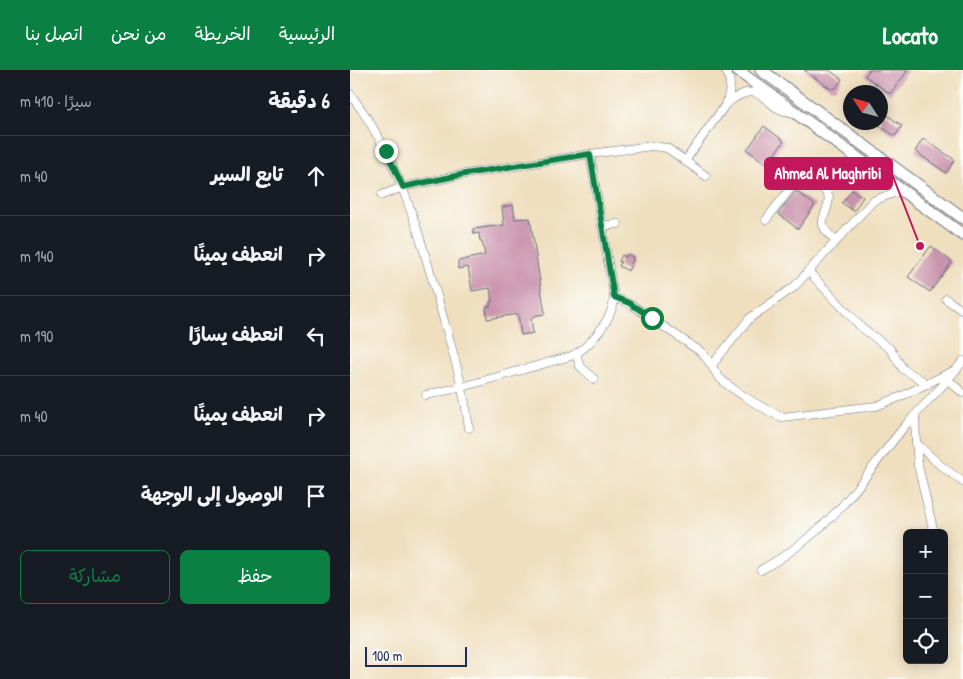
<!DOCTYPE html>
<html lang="ar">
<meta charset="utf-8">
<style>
:root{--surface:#171b24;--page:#20242c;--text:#f1f3f6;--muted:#9ea1a6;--line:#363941;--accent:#0b8043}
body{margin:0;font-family:"Patrick Hand","Playpen Sans Arabic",sans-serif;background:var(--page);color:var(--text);direction:rtl}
.controls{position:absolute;right:15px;bottom:15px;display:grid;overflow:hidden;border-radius:8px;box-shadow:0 2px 12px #0003}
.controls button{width:45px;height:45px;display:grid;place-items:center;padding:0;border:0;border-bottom:1px solid var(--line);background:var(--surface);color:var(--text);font:25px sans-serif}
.compass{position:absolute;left:493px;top:15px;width:45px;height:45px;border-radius:50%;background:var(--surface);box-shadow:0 2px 12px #0003;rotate:306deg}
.scale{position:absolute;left:15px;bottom:12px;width:102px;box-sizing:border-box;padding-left:5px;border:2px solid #1b2f5e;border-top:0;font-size:14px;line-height:18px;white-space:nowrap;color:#1b2f5e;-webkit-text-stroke:4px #fdfcf7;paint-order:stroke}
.stop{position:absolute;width:15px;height:15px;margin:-11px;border:4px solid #0b8043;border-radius:50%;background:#fff}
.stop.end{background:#0b8043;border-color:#fff;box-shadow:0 1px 5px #0008}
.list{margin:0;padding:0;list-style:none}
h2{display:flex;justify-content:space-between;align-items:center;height:65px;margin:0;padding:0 20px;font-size:21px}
h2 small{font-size:16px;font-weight:400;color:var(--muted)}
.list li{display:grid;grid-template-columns:32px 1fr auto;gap:15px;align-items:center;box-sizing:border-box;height:80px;padding:0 20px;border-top:1px solid var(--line)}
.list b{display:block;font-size:19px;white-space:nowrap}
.list em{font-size:16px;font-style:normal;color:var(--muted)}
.actions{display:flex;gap:10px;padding:15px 20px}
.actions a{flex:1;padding:11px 0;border:1px solid var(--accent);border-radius:8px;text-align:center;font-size:18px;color:var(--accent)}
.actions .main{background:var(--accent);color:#fff}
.icon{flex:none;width:28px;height:28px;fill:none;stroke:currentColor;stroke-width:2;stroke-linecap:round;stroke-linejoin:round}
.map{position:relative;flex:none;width:613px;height:609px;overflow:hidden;direction:ltr}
header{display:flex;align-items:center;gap:30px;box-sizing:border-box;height:70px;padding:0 25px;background:var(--accent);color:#fff}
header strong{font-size:24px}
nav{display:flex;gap:28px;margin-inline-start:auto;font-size:18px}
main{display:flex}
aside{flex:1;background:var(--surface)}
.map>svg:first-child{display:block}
.building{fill:#c993ad}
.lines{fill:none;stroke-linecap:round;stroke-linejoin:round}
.minor-casing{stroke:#656d80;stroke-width:9}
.highway-casing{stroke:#656d80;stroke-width:13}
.minor{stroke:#fff;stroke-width:8}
.highway{stroke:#fff;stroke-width:11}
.route{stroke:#0b8043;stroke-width:6}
.leader{fill:none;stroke:#c2185b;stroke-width:2}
.callout-dot{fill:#c2185b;stroke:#fdfcf7;stroke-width:2}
.callout{fill:#c2185b;stroke:#c2185b;stroke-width:2}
.callout-label{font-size:16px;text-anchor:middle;font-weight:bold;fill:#fff}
</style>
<header>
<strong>Locato</strong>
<nav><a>الرئيسية</a><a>الخريطة</a><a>من نحن</a><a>اتصل بنا</a></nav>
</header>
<main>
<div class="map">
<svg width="613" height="609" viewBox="0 0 613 609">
<rect width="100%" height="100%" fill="#fdfcf7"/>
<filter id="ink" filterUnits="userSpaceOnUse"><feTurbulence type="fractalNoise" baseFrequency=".02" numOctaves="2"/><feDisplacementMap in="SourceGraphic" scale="10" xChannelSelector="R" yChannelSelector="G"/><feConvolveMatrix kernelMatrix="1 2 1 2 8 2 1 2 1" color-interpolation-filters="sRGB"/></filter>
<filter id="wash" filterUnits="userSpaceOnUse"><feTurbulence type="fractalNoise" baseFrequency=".0096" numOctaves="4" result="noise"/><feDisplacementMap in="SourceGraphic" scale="20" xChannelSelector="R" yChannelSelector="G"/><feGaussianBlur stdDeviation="1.12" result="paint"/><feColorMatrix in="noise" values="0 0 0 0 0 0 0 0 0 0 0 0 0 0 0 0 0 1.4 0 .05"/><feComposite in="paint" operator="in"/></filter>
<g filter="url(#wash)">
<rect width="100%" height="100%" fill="#efdfbf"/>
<g id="blocks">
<g class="building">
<path d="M 454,0 L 479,0 L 492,9 L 486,18 L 481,19 Z"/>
<path d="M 519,0 L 558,0 L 540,24 L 515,6 Z"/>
<path d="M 533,42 L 552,56 L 545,66 L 530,56 L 530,46 Z"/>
<path d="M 414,56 L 434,71 L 417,94 L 397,80 Z"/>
<path d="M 573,69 L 605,90 L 596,103 L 565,81 Z"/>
<path d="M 502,120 L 513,127 L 504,141 L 492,133 Z"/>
<path d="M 446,121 L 465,135 L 448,159 L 428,144 Z"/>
<path d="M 163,135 L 165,149 L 180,148 L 195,244 L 183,246 L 184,248 L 181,249 L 183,263 L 171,265 L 168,244 L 137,249 L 136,237 L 140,236 L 140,232 L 142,232 L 140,218 L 122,221 L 118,197 L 108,199 L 108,191 L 135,185 L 132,171 L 130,171 L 129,163 L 124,164 L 123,159 L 154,155 L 152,137 Z"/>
<path d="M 581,176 L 602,192 L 580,222 L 558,207 Z"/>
<path d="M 277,184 L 283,187 L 282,189 L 283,190 L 278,201 L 269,196 L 271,192 L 269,191 L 272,185 L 276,187 Z"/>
</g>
</g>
</g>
<g filter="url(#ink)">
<use href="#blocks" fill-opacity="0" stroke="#656d80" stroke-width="1"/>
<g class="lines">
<g class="minor-casing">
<g id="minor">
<path d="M 375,0 C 383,11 380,22 376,34 C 414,4 413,41 441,42"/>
<path d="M 0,24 C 49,87 70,165 91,240 C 102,279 114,318 119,358"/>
<path d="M 335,91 L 376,34"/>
<path d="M 32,125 L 53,117 L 115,104 L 240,84 L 302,76 L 317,78 L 356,106"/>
<path d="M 416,150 L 449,107 L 457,105 L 475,121 L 479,126 C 478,151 462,148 485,171"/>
<path d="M 252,156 L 268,154"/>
<path d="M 458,201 L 511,257 L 540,279 L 553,299 L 578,314"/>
<path d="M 264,227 L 282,235 L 351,282 C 360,290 362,299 369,307 C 377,317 420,343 432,347 L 526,336 L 550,327 L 607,299"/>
<path d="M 596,229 L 613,241"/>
<path d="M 226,284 L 230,296 L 244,309"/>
<path d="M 362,295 L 400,248 L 444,217 L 523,131 L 551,120"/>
<path d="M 598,310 L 613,323"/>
<path d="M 76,325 L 112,317 L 221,286 C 239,279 264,247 264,227 L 240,84"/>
<path d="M 565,345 L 566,373 L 568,395 L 584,463"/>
<path d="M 566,373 L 590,395 L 613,412"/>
<path d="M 411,500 C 441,483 468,462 491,437 C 514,411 533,382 555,356 C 574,334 596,314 613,291"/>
</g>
</g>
<g class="highway-casing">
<g id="highway">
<path d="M 387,0 L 613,165"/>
<path d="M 411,0 L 613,148"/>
</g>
</g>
<use href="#minor" class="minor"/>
<use href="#highway" class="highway"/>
</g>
</g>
<g class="lines" filter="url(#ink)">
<path class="route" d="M 36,81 L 53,117 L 115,104 L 240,84 L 264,227 L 279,233 L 302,248"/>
</g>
<path class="leader" d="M570 176L542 104"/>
<circle class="callout-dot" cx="570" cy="176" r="5"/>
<rect class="callout" x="415" y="88" width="127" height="31" rx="5"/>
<g class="callout-label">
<text x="478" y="109">Ahmed Al Maghribi</text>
</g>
</svg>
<div class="controls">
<button>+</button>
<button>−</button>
<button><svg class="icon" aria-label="locate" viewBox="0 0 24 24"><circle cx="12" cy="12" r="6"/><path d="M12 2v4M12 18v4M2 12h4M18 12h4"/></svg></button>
</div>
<svg class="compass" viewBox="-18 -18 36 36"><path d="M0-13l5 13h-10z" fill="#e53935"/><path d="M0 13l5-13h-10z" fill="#9ea1a6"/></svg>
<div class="scale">100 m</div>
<div class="stop" style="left:302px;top:248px"></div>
<div class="stop end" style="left:36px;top:81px"></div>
</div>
<aside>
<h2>6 دقيقة<small>سيرًا · 410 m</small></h2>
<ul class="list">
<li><svg class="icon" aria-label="ahead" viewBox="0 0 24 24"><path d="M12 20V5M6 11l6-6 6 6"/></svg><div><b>تابع السير</b></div><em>40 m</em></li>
<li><svg class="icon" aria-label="right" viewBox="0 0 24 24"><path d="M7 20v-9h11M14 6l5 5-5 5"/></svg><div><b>انعطف يمينًا</b></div><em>140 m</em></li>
<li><svg class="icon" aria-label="left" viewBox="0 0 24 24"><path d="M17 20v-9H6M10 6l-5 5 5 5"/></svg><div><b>انعطف يسارًا</b></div><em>190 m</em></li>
<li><svg class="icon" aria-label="right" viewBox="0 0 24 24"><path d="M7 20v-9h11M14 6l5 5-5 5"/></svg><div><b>انعطف يمينًا</b></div><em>40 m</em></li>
<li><svg class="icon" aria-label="arrive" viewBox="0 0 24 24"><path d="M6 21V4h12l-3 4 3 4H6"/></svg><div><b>الوصول إلى الوجهة</b></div></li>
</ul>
<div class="actions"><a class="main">حفظ</a><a>مشاركة</a></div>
</aside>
</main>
